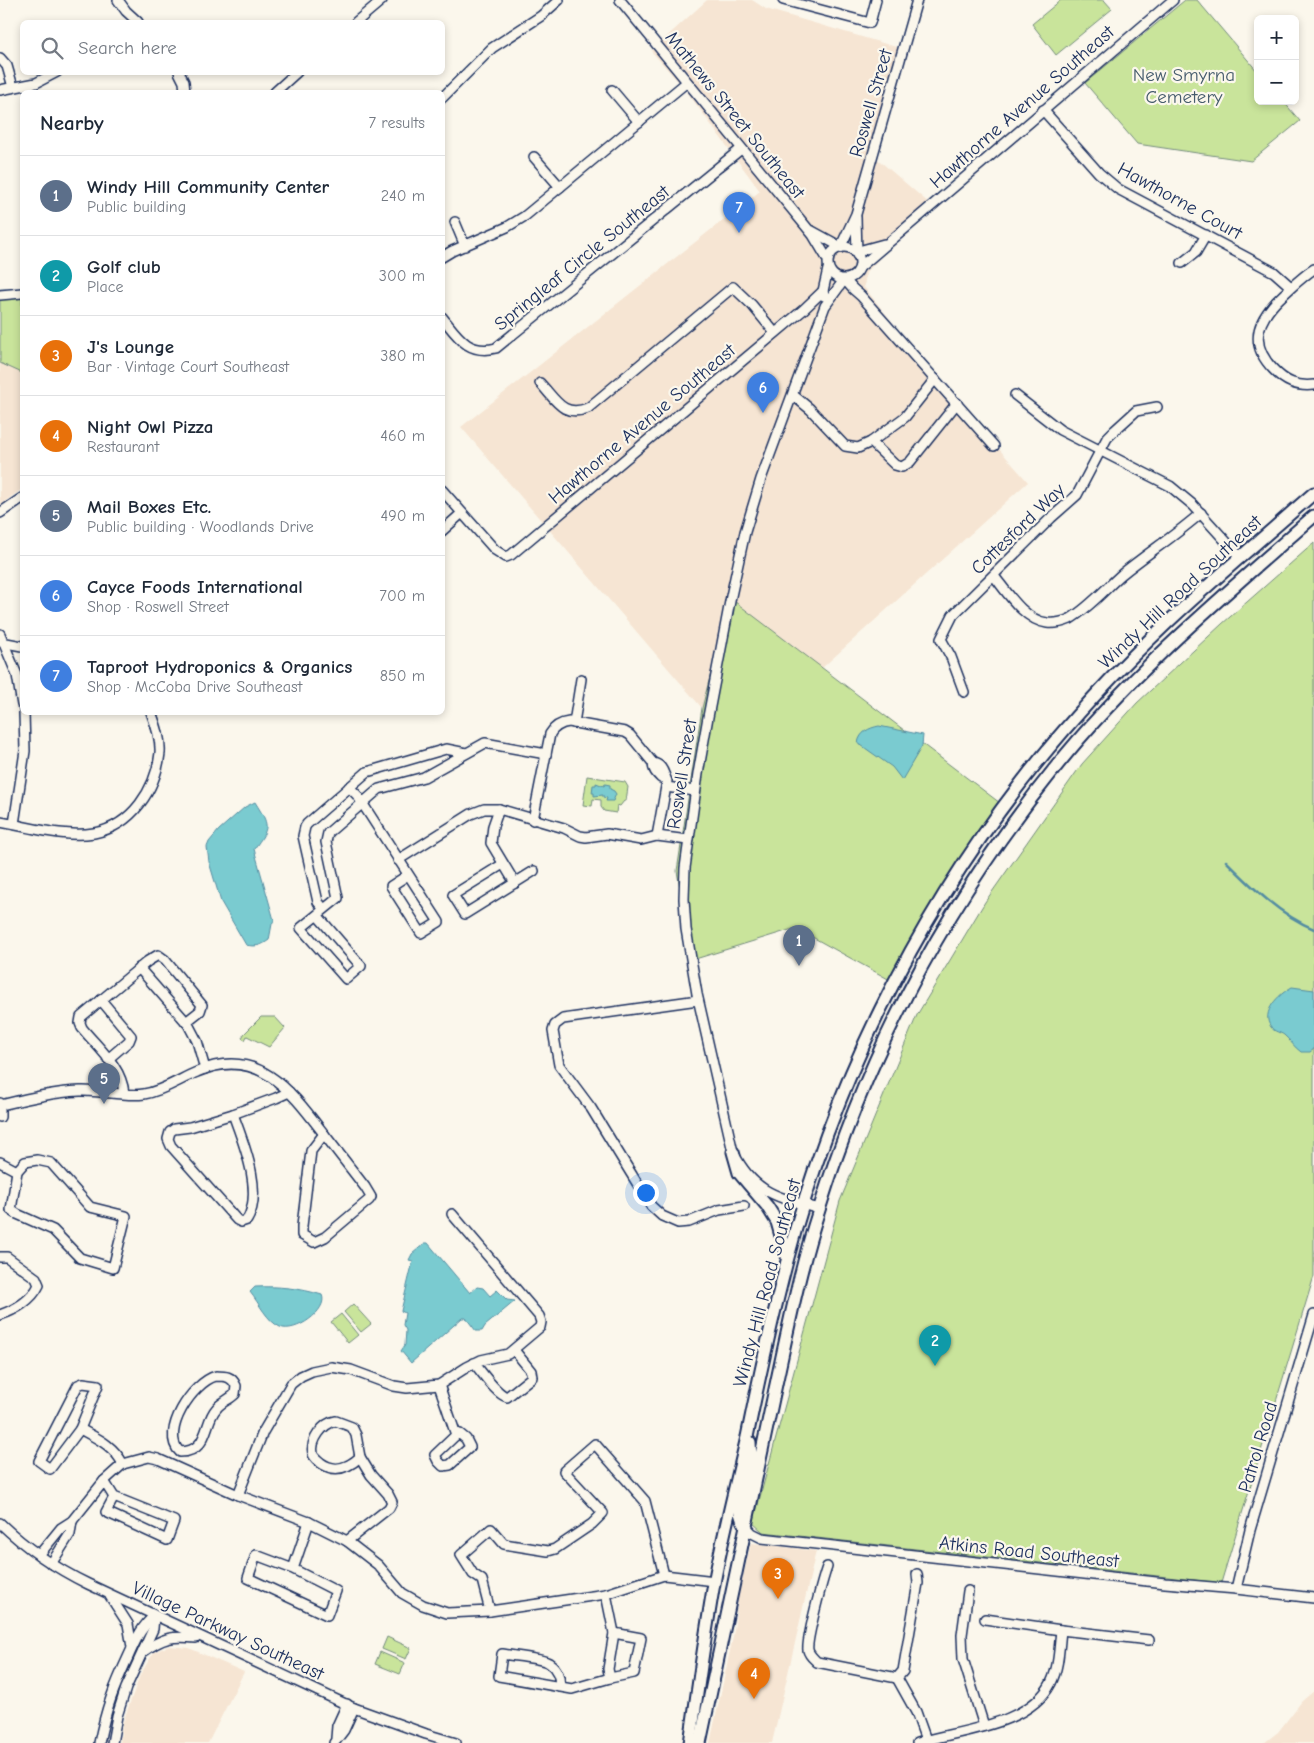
<!DOCTYPE html>
<meta charset="utf-8">
<style>
:root{--surface:#fff;--page:#f6f6f7;--text:#1f2937;--muted:#747a83;--line:#e0e1e3;--accent:#d1495b}
body{margin:0;font-family:"Comic Neue",sans-serif;background:var(--page);color:var(--text)}
.controls{position:absolute;right:15px;top:15px;display:grid;overflow:hidden;border-radius:8px;box-shadow:0 2px 8px #0003}
.controls button{width:45px;height:45px;display:grid;place-items:center;padding:0;border:0;border-bottom:1px solid var(--line);background:var(--surface);color:var(--text);font:25px sans-serif}
.you{position:absolute;left:645px;top:1192px;width:18px;height:18px;margin:-12px;border:4px solid #fff;border-radius:50%;background:#1a73e8;box-shadow:0 0 0 8px #1a73e833}
.badge{display:grid;place-items:center;width:32px;height:32px;border-radius:50%;background:var(--accent);color:#fff;font-size:16px;font-weight:700}
.pin{position:absolute;translate:-50% -41px;filter:drop-shadow(0 1px 2px #0008)}
.pin::after{content:'';position:absolute;top:26px;width:18px;height:15px;background:inherit;clip-path:polygon(0 0,100% 0,50% 100%)}
.list{margin:0;padding:0;list-style:none}
h2{display:flex;justify-content:space-between;align-items:center;height:65px;margin:0;padding:0 20px;font-size:21px}
h2 small{font-size:16px;font-weight:400;color:var(--muted)}
.list li{display:grid;grid-template-columns:32px 1fr auto;gap:15px;align-items:center;box-sizing:border-box;height:80px;padding:0 20px;border-top:1px solid var(--line)}
.list b{display:block;font-size:19px;white-space:nowrap}
.list p{margin:0;font-size:16px;white-space:nowrap;color:var(--muted)}
.list em{font-size:16px;font-style:normal;color:var(--muted)}
.icon{flex:none;width:28px;height:28px;fill:none;stroke:currentColor;stroke-width:2;stroke-linecap:round;stroke-linejoin:round}
.map{position:relative;flex:none;width:1314px;height:1743px;overflow:hidden}
.search{position:absolute;background:var(--surface);box-shadow:0 2px 8px #0003;left:20px;top:20px;width:425px;height:55px;display:flex;align-items:center;gap:12px;box-sizing:border-box;padding:0 18px;border-radius:8px;color:var(--muted);font-size:19px}
.panel{position:absolute;background:var(--surface);box-shadow:0 2px 8px #0003;left:20px;top:90px;width:425px;height:625px;border-radius:8px}
.map>svg:first-child{display:block}
.built{fill:#f6e5d3}
.green{fill:#c9e49b;stroke:#728a7c}
.water{fill:#7acbd0;stroke:#548da2}
.lines{fill:none;stroke-linecap:round;stroke-linejoin:round}
.stream{stroke:#548da2;stroke-width:2.5}
.minor-casing{stroke:#1b2f5e;stroke-width:12}
.major-casing{stroke:#1b2f5e;stroke-width:15}
.minor{stroke:#fbf7ec;stroke-width:9}
.major{stroke:#fbf7ec;stroke-width:11}
.labels{text-anchor:middle;dominant-baseline:central;stroke-width:4.5;stroke-linejoin:round;paint-order:stroke}
.park-label{font-size:19px;fill:#465c6d;stroke:#fbf7ec}
.street-label{font-size:19px;fill:#1b2f5e;stroke:#fbf7ec}
</style>
<div class="map">
<svg width="1314" height="1743" viewBox="0 0 1314 1743">
<rect width="100%" height="100%" fill="#fbf7ec"/>
<filter id="ink" filterUnits="userSpaceOnUse"><feTurbulence type="fractalNoise" baseFrequency=".02" numOctaves="2"/><feDisplacementMap in="SourceGraphic" scale="10" xChannelSelector="R" yChannelSelector="G"/><feConvolveMatrix kernelMatrix="1 2 1 2 8 2 1 2 1" color-interpolation-filters="sRGB"/></filter>
<g filter="url(#ink)">
<g class="built">
<path d="M 707,0 L 752,0 L 766,9 L 903,49 L 875,157 L 930,204 L 866,273 L 864,287 L 957,403 L 963,408 L 1028,482 L 822,668 L 730,599 L 702,708 L 461,427 L 760,191 L 684,88 L 651,51 Z"/>
<path d="M 0,363 L 22,373 L 22,489 L 0,505 Z"/>
<path d="M 751,1543 L 816,1551 L 772,1743 L 710,1743 L 733,1637 L 739,1593 Z"/>
<path d="M 169,1646 L 189,1648 L 244,1672 L 208,1743 L 120,1743 L 122,1725 L 140,1675 L 154,1652 Z"/>
<path d="M 1314,1691 L 1314,1743 L 1264,1743 L 1278,1732 L 1302,1701 Z"/>
</g>
<g class="green">
<path d="M 1061,0 L 1104,0 L 1112,9 L 1056,55 L 1032,24 Z"/>
<path d="M 1185,0 L 1197,0 L 1258,72 L 1258,101 L 1283,101 L 1300,121 L 1251,161 L 1137,144 L 1085,83 Z"/>
<path d="M 22,297 L 22,373 L 0,363 L 0,300 Z"/>
<path d="M 1314,543 L 1314,1276 L 1221,1583 L 763,1532 L 753,1523 L 840,1201 L 917,1015 L 985,902 L 1082,764 L 1137,703 L 1222,624 Z"/>
<path d="M 730,598 L 1000,803 L 935,900 L 890,980 L 796,928 L 692,960 L 677,871 L 702,708 Z"/>
<path d="M 587,776 L 625,782 L 628,787 L 626,801 L 624,801 L 620,806 L 617,805 L 616,813 L 604,811 L 601,807 L 601,800 L 593,799 L 592,806 L 583,805 Z"/>
<path d="M 261,1017 L 275,1017 L 285,1028 L 269,1047 L 247,1036 L 245,1040 L 242,1038 L 244,1034 Z"/>
<path d="M 353,1304 L 371,1324 L 361,1332 L 344,1312 Z"/>
<path d="M 341,1314 L 358,1335 L 348,1343 L 331,1322 Z"/>
<path d="M 387,1637 L 411,1648 L 406,1659 L 382,1649 Z"/>
<path d="M 380,1652 L 405,1663 L 400,1674 L 375,1664 Z"/>
</g>
<g class="water">
<path d="M 879,726 L 923,735 L 922,746 L 902,780 L 892,767 L 858,743 C 860,732 869,728 879,726 Z"/>
<path d="M 596,783 L 604,786 L 605,784 L 610,785 L 610,789 L 614,791 L 616,794 L 613,801 L 606,801 L 607,798 L 603,797 L 603,795 L 594,796 L 594,793 L 592,793 L 593,785 L 596,785 Z"/>
<path d="M 255,802 C 270,826 270,827 254,849 L 274,920 L 272,924 L 269,940 C 261,946 255,947 246,945 L 221,902 L 209,862 L 207,847 L 209,842 L 219,830 L 245,807 Z"/>
<path d="M 1292,987 L 1314,990 L 1314,1049 L 1310,1052 L 1301,1052 C 1294,1047 1290,1040 1284,1035 C 1280,1032 1274,1032 1271,1027 C 1260,1012 1279,994 1292,987 Z"/>
<path d="M 425,1243 L 428,1243 L 470,1293 L 477,1287 L 483,1288 L 490,1296 L 497,1290 L 507,1300 L 515,1301 L 485,1326 L 482,1331 L 476,1331 L 466,1318 L 462,1318 L 411,1363 L 401,1351 L 405,1345 L 406,1330 L 403,1325 L 405,1313 L 401,1311 L 413,1261 L 409,1260 L 412,1254 Z"/>
<path d="M 255,1287 C 278,1286 300,1288 322,1295 C 329,1310 295,1334 280,1327 C 267,1321 259,1303 250,1292 Z"/>
</g>
<g class="lines">
<g class="stream">
<path d="M 0,290 L 6,290"/>
<path d="M 1226,861 C 1252,887 1280,915 1314,929"/>
</g>
<g class="minor-casing">
<g id="minor">
<path d="M 118,0 L 126,11 L 138,22"/>
<path d="M 620,0 L 813,235 L 828,260"/>
<path d="M 783,0 L 870,23 L 876,0"/>
<path d="M 356,22 L 382,0"/>
<path d="M 0,58 L 7,66 L 13,87"/>
<path d="M 179,72 L 184,82 L 185,92"/>
<path d="M 0,90 L 36,83 L 57,72"/>
<path d="M 612,90 L 639,122"/>
<path d="M 275,92 L 297,72"/>
<path d="M 442,98 L 492,48 L 541,16 L 559,0"/>
<path d="M 1043,110 L 1099,173 L 1118,189 L 1274,272 L 1291,287"/>
<path d="M 534,157 L 560,187"/>
<path d="M 856,217 L 857,254"/>
<path d="M 455,222 L 465,246"/>
<path d="M 812,231 L 834,243 L 839,248"/>
<circle cx="844" cy="263" r="16"/>
<path d="M 840,248 L 856,214 L 917,0"/>
<path d="M 857,255 L 862,250 L 884,244"/>
<path d="M 442,257 L 452,251 L 507,227 L 525,216 L 687,82"/>
<path d="M 1182,263 L 1196,252 L 1206,235"/>
<path d="M 860,267 L 1173,0"/>
<path d="M 1314,269 C 1303,276 1294,285 1284,294 C 1260,316 1246,341 1273,369 C 1285,382 1297,387 1314,385"/>
<path d="M 845,280 L 853,289 L 861,296 L 994,446"/>
<path d="M 0,295 L 22,293"/>
<path d="M 824,296 L 823,291 L 828,269"/>
<path d="M 442,317 C 458,337 468,355 496,348 L 741,149"/>
<path d="M 540,383 C 556,400 563,418 588,408 L 733,287 L 752,305 L 775,333"/>
<path d="M 793,395 L 810,409 L 845,446 L 858,448 L 871,442 L 905,417 L 935,379"/>
<path d="M 1015,395 L 1060,430 L 1170,486 L 1193,505 L 1241,558"/>
<path d="M 871,442 L 895,465 L 902,467 L 910,462 L 957,403"/>
<path d="M 442,490 L 495,550 L 506,557 L 511,555 L 803,310 L 823,291"/>
<path d="M 0,513 L 22,498"/>
<path d="M 442,531 L 462,513"/>
<path d="M 994,576 C 1007,592 1024,620 1047,623 C 1055,624 1063,622 1070,619 C 1090,607 1105,589 1122,574 C 1148,553 1176,535 1201,513"/>
<path d="M 0,634 L 17,675 L 22,705"/>
<path d="M 1,642 L 22,646"/>
<path d="M 964,692 L 951,657 L 941,639 L 953,615 L 1051,518 L 1077,495 L 1107,438 L 1115,430 L 1136,411 L 1157,407"/>
<path d="M 574,723 L 581,679"/>
<path d="M 653,763 C 663,765 663,773 667,781 L 657,836"/>
<path d="M 349,787 L 357,795 L 439,922 L 421,933 L 391,886 L 408,875"/>
<path d="M 666,787 L 695,791"/>
<path d="M 499,809 L 493,826 L 491,843 L 515,883"/>
<path d="M 533,820 L 550,734 C 554,727 561,723 569,722 L 625,732 L 630,735 L 653,763 C 653,770 656,773 661,778 L 665,777"/>
<path d="M 0,822 C 30,827 64,838 94,833 C 132,826 156,789 160,753 C 161,739 156,725 151,712"/>
<path d="M 14,824 L 25,751 L 24,712"/>
<path d="M 398,860 L 471,814 L 484,809 L 499,809 L 564,828 L 580,836 L 586,837 L 607,834 L 641,840 L 657,836 L 688,840"/>
<path d="M 503,864 L 453,895 L 465,914 L 534,871"/>
<path d="M 324,909 L 318,902 L 303,836 L 305,827 L 307,824 L 367,772 L 446,749 L 466,753"/>
<path d="M 317,915 L 361,966 L 346,979 L 301,928 L 338,898 L 326,842 L 328,833 L 379,789 L 424,777 L 485,743 L 546,754"/>
<path d="M 139,968 L 188,1024 L 197,1041 L 205,1069"/>
<path d="M 101,1000 L 131,1036 L 129,1041 L 108,1059"/>
<path d="M 698,1000 L 563,1019 L 555,1025 L 553,1031 L 559,1065 L 591,1108 L 651,1206 L 662,1216 L 678,1223 L 689,1222 L 719,1210 L 744,1206"/>
<path d="M 124,1093 C 121,1066 99,1049 82,1028 L 80,1023 L 81,1017 L 148,961 L 158,955 L 165,960 L 202,1005 L 200,1011 L 186,1022"/>
<path d="M 0,1103 L 0,1117"/>
<path d="M 1,1105 C 26,1099 54,1092 80,1091 C 100,1090 125,1097 144,1094 C 163,1091 180,1079 197,1072 C 258,1045 291,1091 324,1134"/>
<path d="M 233,1114 C 243,1142 264,1191 247,1220 L 241,1222 L 237,1220 L 171,1146 L 168,1139 L 170,1132 L 174,1129 L 190,1127 Z"/>
<path d="M 233,1114 L 276,1098 L 289,1092"/>
<path d="M 324,1134 L 365,1187 L 371,1197 L 369,1200 L 325,1237 L 314,1242 L 302,1235 L 302,1226 L 311,1151 Z"/>
<path d="M 37,1160 L 51,1163 L 90,1207 L 126,1216 L 113,1268 L 80,1258 L 53,1230 L 17,1214 L 11,1210 L 17,1171 L 25,1162 Z"/>
<path d="M 0,1162 L 17,1171"/>
<path d="M 819,1209 C 778,1197 754,1194 733,1152 L 697,994 L 686,929 L 684,899 L 685,868 L 698,774 L 708,717 L 731,596 L 745,532 L 761,479 L 825,306 L 844,280"/>
<path d="M 0,1257 L 7,1257 L 36,1278 L 39,1285 C 32,1300 15,1310 0,1315"/>
<path d="M 474,1363 C 482,1372 496,1394 507,1397 L 532,1377 L 531,1371 L 514,1350"/>
<path d="M 216,1376 C 225,1376 232,1376 236,1386 L 235,1394 C 229,1400 221,1402 216,1409 C 204,1422 209,1452 180,1452 C 159,1433 193,1382 216,1376 Z"/>
<path d="M 83,1383 L 98,1385 L 80,1429 L 50,1469 L 39,1461 L 78,1385 Z"/>
<path d="M 439,1385 L 456,1435"/>
<path d="M 336,1421 L 352,1427 L 356,1435 L 360,1457 C 348,1468 335,1473 321,1463 C 318,1460 314,1458 313,1454 C 310,1440 323,1423 336,1421 Z"/>
<path d="M 80,1429 C 98,1439 113,1445 123,1464"/>
<path d="M 460,1434 L 466,1439 L 470,1447 L 450,1465 L 443,1466 L 438,1461 L 435,1455 L 456,1435 Z"/>
<path d="M 104,1481 L 114,1497 L 174,1521 L 167,1540 L 106,1512 L 114,1497"/>
<path d="M 238,1495 L 263,1432 L 291,1384 L 301,1376 L 312,1371 L 331,1367 L 351,1370 L 394,1386 L 407,1388 L 439,1385 L 467,1367 L 481,1360 L 508,1354 L 540,1327 L 541,1322 L 539,1316 L 452,1214"/>
<path d="M 0,1523 C 26,1548 55,1568 88,1584 L 354,1708 L 426,1734 L 456,1743"/>
<path d="M 745,1525 L 752,1533 L 762,1538 L 1165,1583 L 1236,1589 L 1314,1598"/>
<path d="M 347,1541 L 389,1508 L 392,1502 L 388,1494 L 371,1475 L 360,1457"/>
<path d="M 39,1555 L 61,1528 L 72,1521 L 104,1481 L 123,1464 L 149,1457 L 158,1459 L 238,1495 L 309,1522 L 347,1541 L 378,1565 L 402,1593 L 423,1605 L 447,1613 L 490,1611 L 606,1594 L 664,1575 L 715,1581"/>
<path d="M 51,1564 L 70,1534 L 72,1521"/>
<path d="M 827,1567 C 823,1578 806,1640 808,1650 C 809,1655 813,1658 817,1662 L 897,1678"/>
<path d="M 293,1569 L 256,1555 L 248,1578 L 327,1615 L 336,1591 L 293,1569 L 309,1522"/>
<path d="M 917,1574 L 918,1583 L 903,1671 L 897,1678 L 916,1712 L 926,1740"/>
<path d="M 1236,1589 L 1250,1530 L 1314,1315"/>
<path d="M 968,1591 L 962,1635 L 963,1659 L 984,1726"/>
<path d="M 110,1596 L 128,1624 L 132,1647"/>
<path d="M 490,1611 L 482,1580 L 473,1574 L 461,1555 L 491,1529 L 504,1544 L 548,1551 L 555,1549 L 592,1524 L 603,1513 L 564,1471 L 595,1444 L 645,1501 L 664,1575"/>
<path d="M 985,1619 L 1061,1630 L 1149,1640"/>
<path d="M 143,1652 C 163,1637 172,1636 196,1638"/>
<path d="M 610,1678 L 634,1673 L 641,1638 L 614,1633"/>
<path d="M 559,1687 C 561,1678 557,1668 549,1663 C 542,1658 512,1656 502,1654 L 499,1676 L 572,1689 L 610,1678 L 608,1669 L 614,1633 L 606,1594"/>
<path d="M 336,1738 L 337,1726 L 347,1704"/>
<path d="M 99,1743 C 106,1708 114,1687 129,1655 C 136,1640 141,1627 154,1616"/>
<path d="M 112,1743 L 117,1716 L 126,1688 L 153,1629 L 154,1616"/>
<path d="M 334,1743 L 344,1730 L 354,1708"/>
<path d="M 917,1743 C 959,1730 1029,1726 1051,1683 C 1059,1667 1059,1648 1061,1630"/>
</g>
</g>
<g class="major-casing">
<g id="major">
<path d="M 733,1152 L 739,1173 L 767,1206 L 777,1222 L 787,1257"/>
<path d="M 743,1522 L 740,1513 L 740,1508 L 751,1459 L 750,1442"/>
<path d="M 690,1743 C 698,1688 705,1633 715,1578 C 724,1531 736,1484 747,1437 C 759,1378 772,1319 787,1261 C 832,1089 912,924 1021,783 C 1065,726 1115,672 1167,623 C 1215,578 1265,536 1314,493"/>
<path d="M 700,1743 C 726,1625 749,1507 775,1389 C 788,1329 800,1268 819,1210 C 869,1049 949,899 1055,768 C 1131,673 1223,596 1314,516"/>
</g>
</g>
<use href="#minor" class="minor"/>
<use href="#major" class="major"/>
</g>
</g>
<g class="labels">
<g class="park-label">
<text x="1184" y="75">New Smyrna<tspan x="1184" dy="22">Cemetery</tspan></text>
</g>
<g class="street-label">
<text transform="translate(871 103) rotate(-74)">Roswell Street</text>
<text transform="translate(1022 107) rotate(-41)">Hawthorne Avenue Southeast</text>
<text transform="translate(735 115) rotate(51)">Mathews Street Southeast</text>
<text transform="translate(1180 201) rotate(29)">Hawthorne Court</text>
<text transform="translate(582 258) rotate(-39)">Springleaf Circle Southeast</text>
<text transform="translate(642 424) rotate(-40)">Hawthorne Avenue Southeast</text>
<text transform="translate(1018 529) rotate(-44)">Cottesford Way</text>
<text transform="translate(1180 592) rotate(-43)">Windy Hill Road Southeast</text>
<text transform="translate(682 774) rotate(-81)">Roswell Street</text>
<text transform="translate(767 1283) rotate(-75)">Windy Hill Road Southeast</text>
<text transform="translate(1258 1447) rotate(-73)">Patrol Road</text>
<text transform="translate(1029 1552) rotate(6)">Atkins Road Southeast</text>
<text transform="translate(228 1631) rotate(25)">Village Parkway Southeast</text>
</g>
</g>
</svg>
<div class="controls">
<button>+</button>
<button>−</button>
</div>
<div class="you"></div>
<div class="pin badge" style="left:799px;top:966px;background:#5c6f8a">1</div>
<div class="pin badge" style="left:935px;top:1366px;background:#0f9aa8">2</div>
<div class="pin badge" style="left:778px;top:1599px;background:#e8710a">3</div>
<div class="pin badge" style="left:754px;top:1699px;background:#e8710a">4</div>
<div class="pin badge" style="left:104px;top:1104px;background:#5c6f8a">5</div>
<div class="pin badge" style="left:763px;top:413px;background:#3f7fe0">6</div>
<div class="pin badge" style="left:739px;top:233px;background:#3f7fe0">7</div>
<div class="search"><svg class="icon" aria-label="search" viewBox="0 0 24 24"><circle cx="10" cy="10" r="6"/><path d="M15 15l6 6"/></svg>Search here</div>
<section class="panel">
<h2>Nearby<small>7 results</small></h2>
<ul class="list">
<li><span class="badge" style="background:#5c6f8a">1</span><div><b>Windy Hill Community Center</b><p>Public building</p></div><em>240 m</em></li>
<li><span class="badge" style="background:#0f9aa8">2</span><div><b>Golf club</b><p>Place</p></div><em>300 m</em></li>
<li><span class="badge" style="background:#e8710a">3</span><div><b>J's Lounge</b><p>Bar · Vintage Court Southeast</p></div><em>380 m</em></li>
<li><span class="badge" style="background:#e8710a">4</span><div><b>Night Owl Pizza</b><p>Restaurant</p></div><em>460 m</em></li>
<li><span class="badge" style="background:#5c6f8a">5</span><div><b>Mail Boxes Etc.</b><p>Public building · Woodlands Drive</p></div><em>490 m</em></li>
<li><span class="badge" style="background:#3f7fe0">6</span><div><b>Cayce Foods International</b><p>Shop · Roswell Street</p></div><em>700 m</em></li>
<li><span class="badge" style="background:#3f7fe0">7</span><div><b>Taproot Hydroponics &amp; Organics</b><p>Shop · McCoba Drive Southeast</p></div><em>850 m</em></li>
</ul>
</section>
</div>
